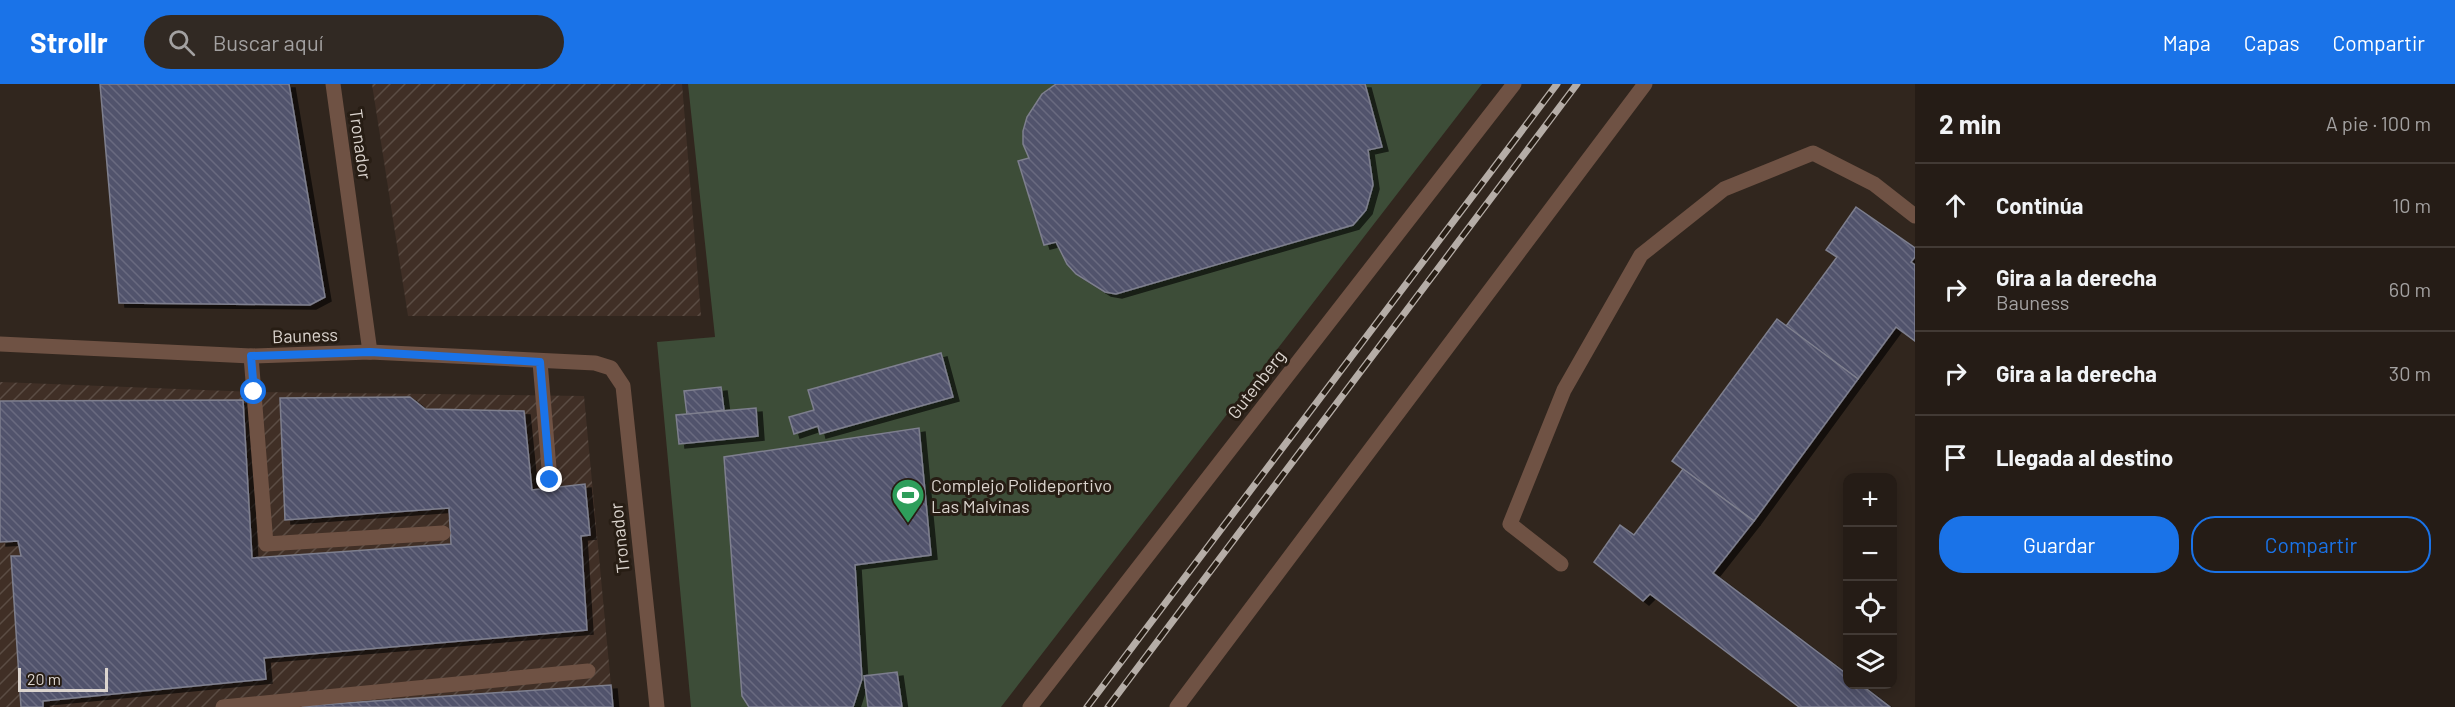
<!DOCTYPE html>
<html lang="es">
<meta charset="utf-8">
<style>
:root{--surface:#251c16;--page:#312923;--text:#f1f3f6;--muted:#a3a1a1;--line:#423a35;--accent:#1a73e8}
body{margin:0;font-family:Barlow,sans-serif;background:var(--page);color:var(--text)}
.controls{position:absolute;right:18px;bottom:18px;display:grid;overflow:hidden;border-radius:12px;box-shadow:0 3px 15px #0003}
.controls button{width:54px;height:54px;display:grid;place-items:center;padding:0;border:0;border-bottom:2px solid var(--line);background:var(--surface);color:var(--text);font:30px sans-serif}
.scale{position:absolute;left:18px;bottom:15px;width:90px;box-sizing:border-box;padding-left:6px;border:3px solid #dbd4ce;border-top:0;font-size:16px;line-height:21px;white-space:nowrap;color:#dbd4ce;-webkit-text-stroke:4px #271d14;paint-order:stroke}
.stop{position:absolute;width:18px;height:18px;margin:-14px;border:4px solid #1a73e8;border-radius:50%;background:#fff}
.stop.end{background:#1a73e8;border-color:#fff;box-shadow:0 2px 6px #0008}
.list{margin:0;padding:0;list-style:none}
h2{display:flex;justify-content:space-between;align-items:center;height:78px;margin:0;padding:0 24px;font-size:26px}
h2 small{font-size:20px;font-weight:400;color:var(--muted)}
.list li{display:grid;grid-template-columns:39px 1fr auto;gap:18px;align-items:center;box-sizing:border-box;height:84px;padding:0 24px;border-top:2px solid var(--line)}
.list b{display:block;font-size:22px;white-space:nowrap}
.list p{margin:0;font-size:20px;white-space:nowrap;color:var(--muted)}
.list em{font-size:20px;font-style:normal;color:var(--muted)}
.actions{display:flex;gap:12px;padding:18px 24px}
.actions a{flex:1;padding:14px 0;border:2px solid var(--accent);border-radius:24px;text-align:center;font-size:21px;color:var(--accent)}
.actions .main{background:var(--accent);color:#fff}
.icon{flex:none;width:33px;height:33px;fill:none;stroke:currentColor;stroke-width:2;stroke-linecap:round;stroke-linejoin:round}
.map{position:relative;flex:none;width:1915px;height:623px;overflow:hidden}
header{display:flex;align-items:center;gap:36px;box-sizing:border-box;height:84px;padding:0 30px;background:var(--accent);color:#fff}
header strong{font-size:28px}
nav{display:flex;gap:33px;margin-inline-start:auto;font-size:21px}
.search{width:420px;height:54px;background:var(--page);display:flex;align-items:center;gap:15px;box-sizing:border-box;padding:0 21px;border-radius:33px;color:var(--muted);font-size:22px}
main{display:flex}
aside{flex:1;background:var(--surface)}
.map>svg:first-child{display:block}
.industrial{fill:url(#industrial-furrows)}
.park{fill:#3d4d38}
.building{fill:url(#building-back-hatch);stroke:#7e7f8e;stroke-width:1.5;filter:url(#shadow)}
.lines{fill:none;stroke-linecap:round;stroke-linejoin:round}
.minor{stroke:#6f5244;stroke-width:15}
.rail-casing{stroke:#b5ada7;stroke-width:7}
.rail{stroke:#271d14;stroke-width:4.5;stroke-dasharray:14;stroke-linecap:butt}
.route{stroke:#1a73e8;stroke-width:8}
.labels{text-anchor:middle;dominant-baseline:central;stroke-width:6;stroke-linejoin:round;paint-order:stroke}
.street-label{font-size:18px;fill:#dbd4ce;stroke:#271d14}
.poi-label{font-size:18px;fill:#dbd4ce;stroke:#271d14;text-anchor:start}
</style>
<header>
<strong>Strollr</strong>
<div class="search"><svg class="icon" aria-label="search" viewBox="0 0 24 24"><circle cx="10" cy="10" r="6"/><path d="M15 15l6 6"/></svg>Buscar aquí</div>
<nav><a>Mapa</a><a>Capas</a><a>Compartir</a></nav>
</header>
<main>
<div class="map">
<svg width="1915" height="623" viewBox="0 0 1915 623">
<defs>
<pattern id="industrial-furrows" width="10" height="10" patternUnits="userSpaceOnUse" patternTransform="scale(1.5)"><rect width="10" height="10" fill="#402f26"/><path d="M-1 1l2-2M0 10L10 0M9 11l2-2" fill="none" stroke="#5b4c44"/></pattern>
<pattern id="building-back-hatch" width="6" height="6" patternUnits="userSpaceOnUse" patternTransform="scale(1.5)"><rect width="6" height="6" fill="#51536c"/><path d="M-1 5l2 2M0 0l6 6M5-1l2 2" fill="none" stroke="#696b80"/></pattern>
<filter id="shadow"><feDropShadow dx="6" dy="4" stdDeviation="0" flood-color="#0009"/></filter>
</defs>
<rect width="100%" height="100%" fill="#31261e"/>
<g class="industrial">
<path d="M 372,0 L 682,0 L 701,232 L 408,232 Z"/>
<path d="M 0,298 L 254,308 L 584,312 L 613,623 L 0,623 Z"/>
</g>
<path class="park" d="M 688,0 L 1482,0 L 1001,623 L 691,623 L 657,258 L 715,253 Z"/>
<g class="building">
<path d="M 100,0 L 289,0 L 325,213 L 310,221 L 119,219 Z"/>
<path d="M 1056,0 L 1365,0 L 1382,63 L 1368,66 L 1373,101 L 1366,126 L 1353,141 L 1116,210 L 1105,208 L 1076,190 L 1067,180 L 1056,158 L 1044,161 L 1018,77 L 1029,74 L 1023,60 L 1023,47 L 1027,33 L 1042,10 Z"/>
<path d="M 1856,123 L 1915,164 L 1915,173 L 1911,178 L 1915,181 L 1915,257 L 1896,243 L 1858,295 L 1786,242 L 1837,173 L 1826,166 Z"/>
<path d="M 1777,235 L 1858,295 L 1754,437 L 1672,377 Z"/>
<path d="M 941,269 L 953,313 L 820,350 L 818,342 L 794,350 L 789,333 L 814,326 L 808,306 Z"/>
<path d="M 721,303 L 724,326 L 687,331 L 684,307 Z"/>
<path d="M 410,313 L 425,325 L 524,327 L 532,406 L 585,400 L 590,451 L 581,452 L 587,546 L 264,574 L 266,595 L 43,617 L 43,623 L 21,623 L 11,472 L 21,472 L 18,457 L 0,458 L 0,317 L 243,316 L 252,474 L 451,460 L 449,424 L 285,436 L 280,314 Z"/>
<path d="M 756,324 L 758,352 L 679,360 L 676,331 Z"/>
<path d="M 919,344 L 931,471 L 855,481 L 862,595 L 853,623 L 749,623 L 742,612 L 724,373 Z"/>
<path d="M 1683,385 L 1754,437 L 1713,489 L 1848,591 L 1848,600 L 1860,600 L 1890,623 L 1799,623 L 1650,510 L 1643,517 L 1594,478 L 1620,441 L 1634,451 Z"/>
<path d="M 897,588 L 902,623 L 868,623 L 864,592 Z"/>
<path d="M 611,601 L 613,623 L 303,623 L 302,622 Z"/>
</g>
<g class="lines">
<g class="minor">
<path d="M 333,0 L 370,268"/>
<path d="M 0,260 L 251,272 L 370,268 L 595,279 L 611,284 L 623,302 L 657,623"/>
<path d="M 251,272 L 266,460 L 443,449"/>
<path d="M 540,278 L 550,396"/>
<path d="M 1561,480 L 1510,440 L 1564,306 L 1641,171 L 1724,105 L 1813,69 L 1874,100 L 1915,132"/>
<path d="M 223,623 L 588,587"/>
<path d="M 1030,623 L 1514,0"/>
<path d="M 1177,623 L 1645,0"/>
</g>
<g class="rail-casing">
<g id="rail">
<path d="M 1087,623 L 1557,0"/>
<path d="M 1108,623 L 1577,0"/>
</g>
</g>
<use href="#rail" class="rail"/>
</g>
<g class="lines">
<path class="route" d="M 254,308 L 251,272 L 370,268 L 540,278 L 550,396"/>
</g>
<defs>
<g id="stadium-pin" transform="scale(1.725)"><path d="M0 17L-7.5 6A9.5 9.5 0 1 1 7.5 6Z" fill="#2e9e5b" stroke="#271d14"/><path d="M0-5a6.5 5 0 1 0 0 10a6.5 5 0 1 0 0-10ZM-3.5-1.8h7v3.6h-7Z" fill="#fff"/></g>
</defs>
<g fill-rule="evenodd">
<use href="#stadium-pin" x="908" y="411"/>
</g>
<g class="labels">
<g class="street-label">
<text transform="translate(361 60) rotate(82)">Tronador</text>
<text transform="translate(305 251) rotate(-2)">Bauness</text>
<text transform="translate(1256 300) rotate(-52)">Gutenberg</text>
<text transform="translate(619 454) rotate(-96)">Tronador</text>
</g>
<g class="poi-label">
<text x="931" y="401">Complejo Polideportivo<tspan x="931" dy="21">Las Malvinas</tspan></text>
</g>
</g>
</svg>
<div class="controls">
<button>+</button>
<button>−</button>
<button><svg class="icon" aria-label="locate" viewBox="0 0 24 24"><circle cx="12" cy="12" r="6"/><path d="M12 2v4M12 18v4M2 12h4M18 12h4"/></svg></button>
<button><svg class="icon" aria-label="layers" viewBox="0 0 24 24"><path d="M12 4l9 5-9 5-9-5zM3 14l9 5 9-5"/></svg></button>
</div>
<div class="scale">20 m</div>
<div class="stop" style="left:254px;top:308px"></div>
<div class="stop end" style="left:550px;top:396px"></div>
</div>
<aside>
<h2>2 min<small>A pie · 100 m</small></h2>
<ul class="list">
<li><svg class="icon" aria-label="ahead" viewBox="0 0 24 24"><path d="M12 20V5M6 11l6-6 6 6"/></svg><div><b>Continúa</b></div><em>10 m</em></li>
<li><svg class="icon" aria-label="right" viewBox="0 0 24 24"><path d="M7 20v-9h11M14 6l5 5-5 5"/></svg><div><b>Gira a la derecha</b><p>Bauness</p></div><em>60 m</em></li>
<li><svg class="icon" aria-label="right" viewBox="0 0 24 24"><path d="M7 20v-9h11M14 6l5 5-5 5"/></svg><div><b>Gira a la derecha</b></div><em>30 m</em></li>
<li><svg class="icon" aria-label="arrive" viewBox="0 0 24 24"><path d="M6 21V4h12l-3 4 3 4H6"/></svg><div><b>Llegada al destino</b></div></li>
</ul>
<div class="actions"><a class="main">Guardar</a><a>Compartir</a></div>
</aside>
</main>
